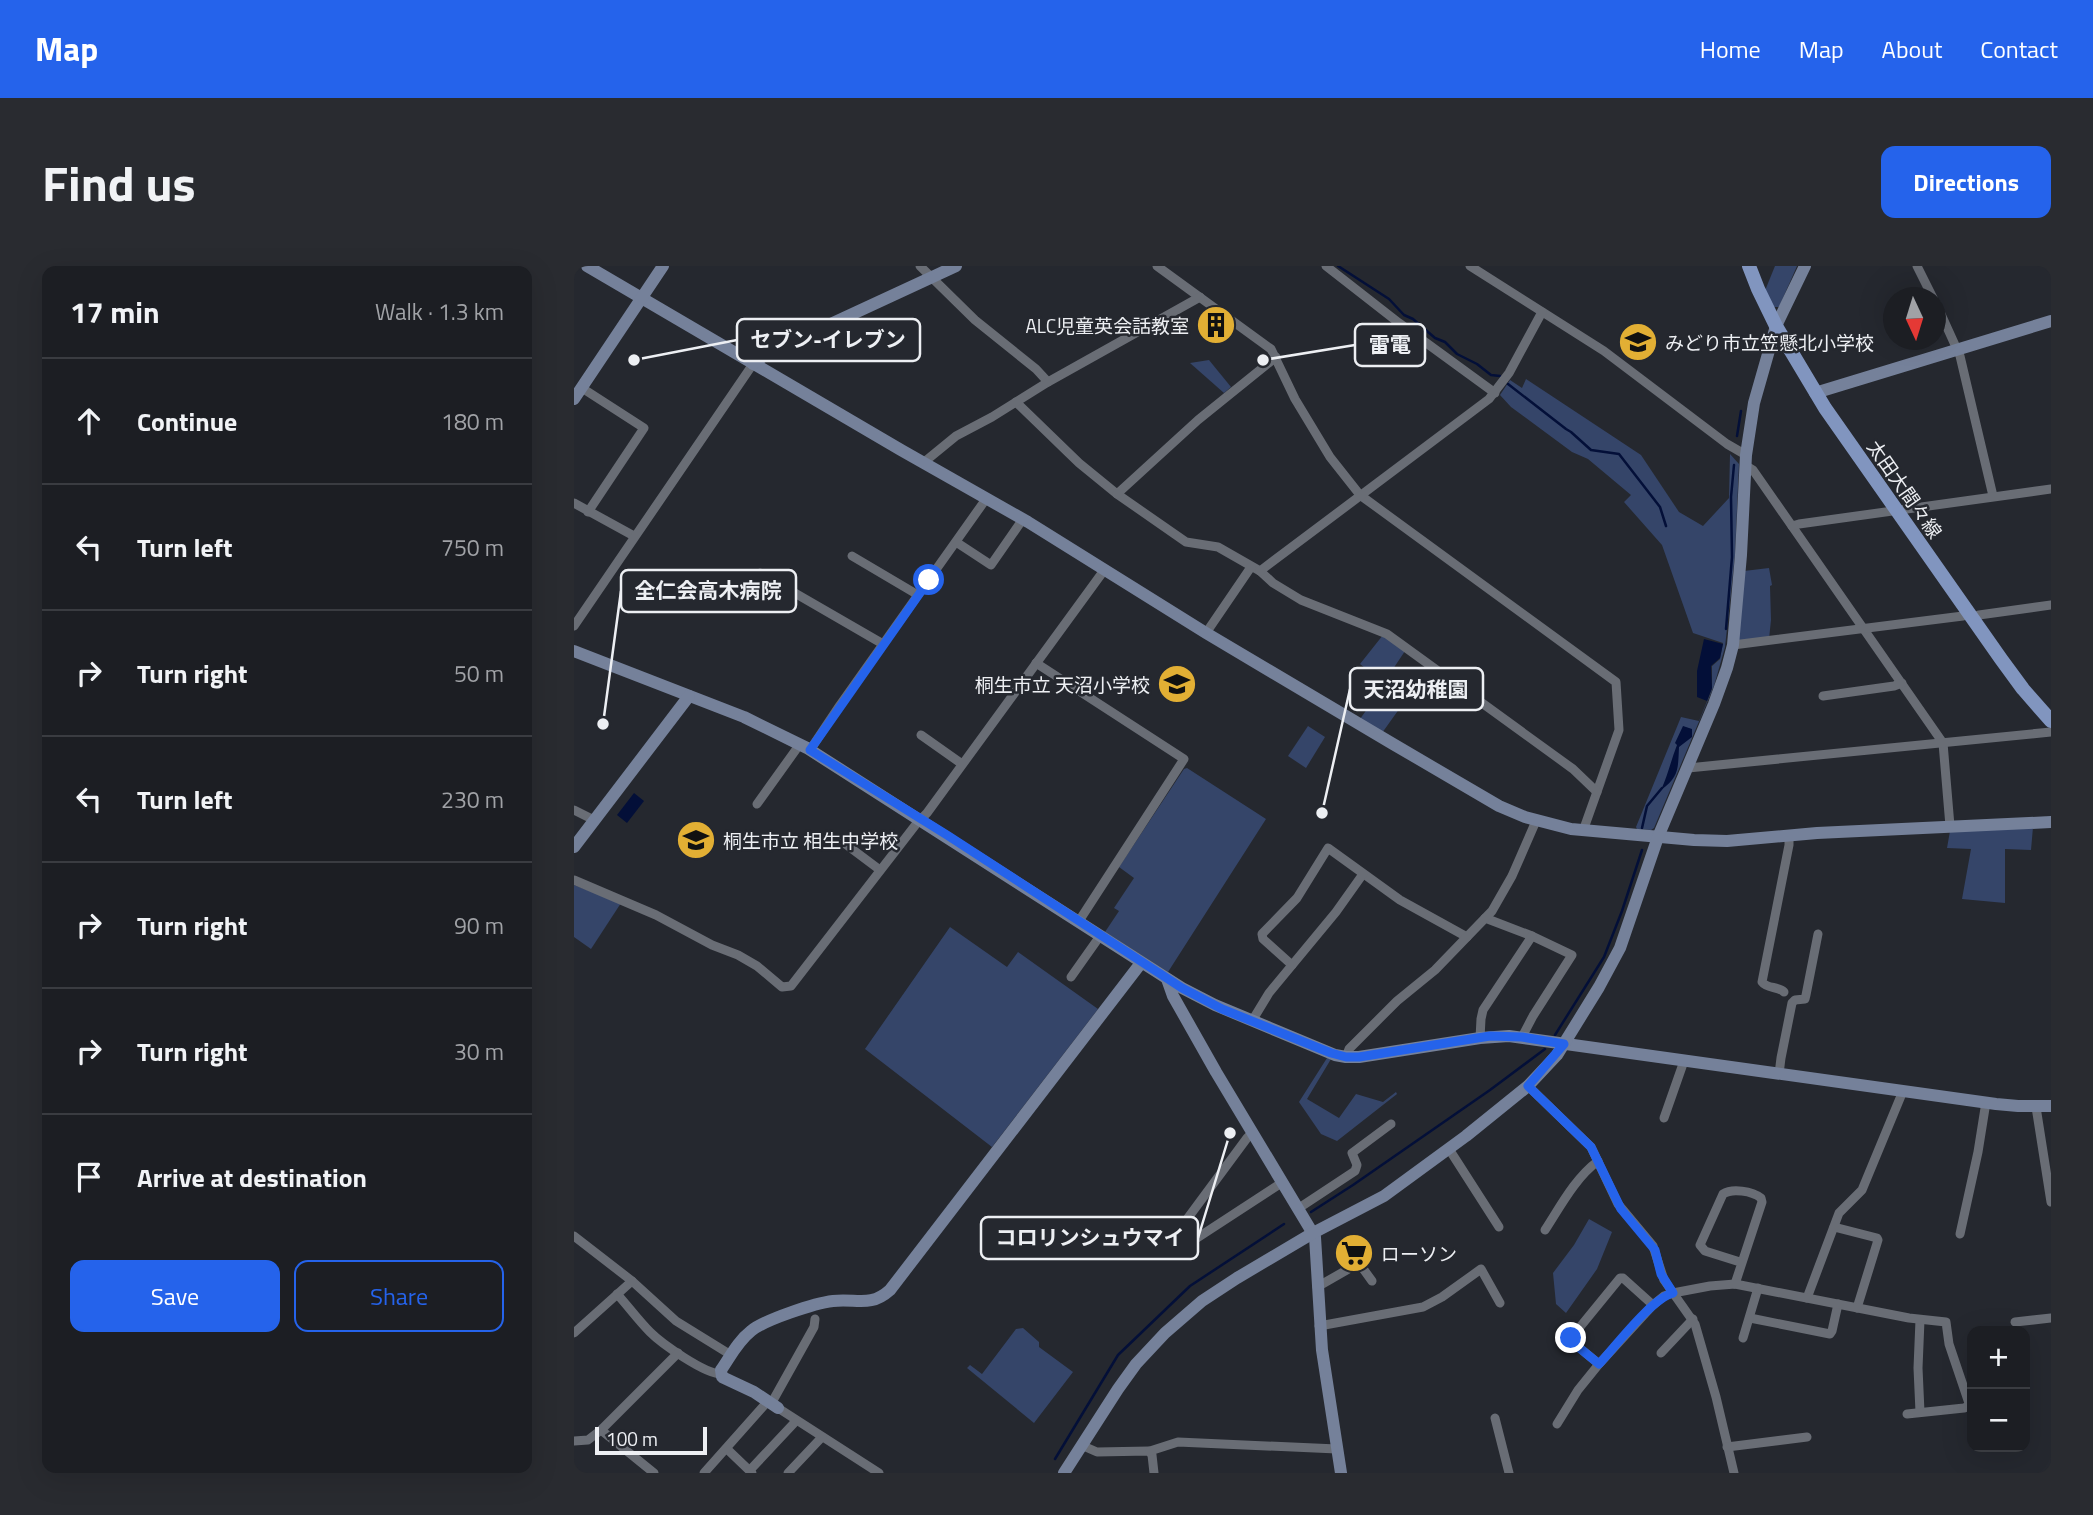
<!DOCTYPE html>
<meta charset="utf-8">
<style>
:root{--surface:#1c1e23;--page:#292b30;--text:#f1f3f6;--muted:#a0a2a6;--line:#3a3c41;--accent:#2563eb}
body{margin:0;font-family:"Titillium Web","Noto Sans JP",sans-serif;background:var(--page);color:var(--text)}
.controls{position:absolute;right:21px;bottom:21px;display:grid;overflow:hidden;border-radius:14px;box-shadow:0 7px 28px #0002}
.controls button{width:63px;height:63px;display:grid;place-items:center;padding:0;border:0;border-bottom:2px solid var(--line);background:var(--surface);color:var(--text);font:35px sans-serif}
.compass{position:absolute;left:1309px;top:21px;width:63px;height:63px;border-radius:50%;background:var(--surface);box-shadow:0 7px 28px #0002;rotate:176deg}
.scale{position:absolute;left:21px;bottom:18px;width:112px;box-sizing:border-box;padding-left:7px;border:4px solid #edeff3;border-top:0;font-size:19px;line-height:24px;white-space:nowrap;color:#edeff3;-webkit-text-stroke:5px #25282f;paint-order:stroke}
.stop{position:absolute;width:21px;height:21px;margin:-16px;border:5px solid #2563eb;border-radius:50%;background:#fff}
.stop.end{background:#2563eb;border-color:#fff;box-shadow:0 2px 7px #0008}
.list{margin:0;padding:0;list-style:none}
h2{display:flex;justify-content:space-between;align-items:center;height:91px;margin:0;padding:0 28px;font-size:30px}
h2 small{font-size:23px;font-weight:400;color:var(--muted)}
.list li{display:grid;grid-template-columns:46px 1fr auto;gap:21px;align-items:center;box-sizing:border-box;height:126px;padding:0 28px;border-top:2px solid var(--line)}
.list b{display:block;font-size:26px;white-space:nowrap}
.list em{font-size:23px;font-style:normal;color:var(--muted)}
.actions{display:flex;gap:14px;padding:21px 28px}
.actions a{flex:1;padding:16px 0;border:2px solid var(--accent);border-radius:14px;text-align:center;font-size:24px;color:var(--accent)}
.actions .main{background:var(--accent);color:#fff}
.icon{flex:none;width:38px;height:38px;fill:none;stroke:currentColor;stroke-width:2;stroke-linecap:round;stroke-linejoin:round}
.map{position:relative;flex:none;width:1477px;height:1207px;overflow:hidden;border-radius:14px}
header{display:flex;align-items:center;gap:42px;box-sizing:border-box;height:98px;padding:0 35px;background:var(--accent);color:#fff}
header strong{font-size:33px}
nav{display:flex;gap:38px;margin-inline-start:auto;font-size:24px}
.intro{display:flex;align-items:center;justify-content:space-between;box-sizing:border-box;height:168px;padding:0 42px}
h1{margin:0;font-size:49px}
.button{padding:18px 32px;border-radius:14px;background:var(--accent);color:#fff;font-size:24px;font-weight:700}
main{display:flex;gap:42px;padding:0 42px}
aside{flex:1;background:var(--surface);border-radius:14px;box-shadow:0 7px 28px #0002}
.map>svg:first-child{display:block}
.green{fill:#354569}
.water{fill:#030f38}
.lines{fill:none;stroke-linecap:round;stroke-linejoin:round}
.stream{stroke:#030f38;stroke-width:2.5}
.street{stroke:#696d75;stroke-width:9}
.secondary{stroke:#75819a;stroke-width:12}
.primary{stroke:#8195bf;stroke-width:14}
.route{stroke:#2563eb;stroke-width:9}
.labels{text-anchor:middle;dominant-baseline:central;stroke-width:5;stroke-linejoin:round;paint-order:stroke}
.poi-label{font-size:19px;fill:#edeff3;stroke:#25282f;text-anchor:start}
.street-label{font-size:19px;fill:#edeff3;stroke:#25282f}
.leader{fill:none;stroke:#edeff3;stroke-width:2.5}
.callout-dot{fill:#edeff3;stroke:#25282f;stroke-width:2.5}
.callout{fill:#25282f;stroke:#edeff3;stroke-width:2.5}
.callout-label{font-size:21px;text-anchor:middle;font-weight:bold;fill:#edeff3}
</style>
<header>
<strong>Map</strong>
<nav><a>Home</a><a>Map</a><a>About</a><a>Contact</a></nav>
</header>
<div class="intro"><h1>Find us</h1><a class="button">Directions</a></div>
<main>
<aside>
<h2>17 min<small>Walk · 1.3 km</small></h2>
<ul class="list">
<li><svg class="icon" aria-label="ahead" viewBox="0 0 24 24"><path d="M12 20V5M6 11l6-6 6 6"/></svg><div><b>Continue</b></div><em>180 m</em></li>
<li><svg class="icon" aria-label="left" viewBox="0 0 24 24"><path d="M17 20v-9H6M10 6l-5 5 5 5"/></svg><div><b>Turn left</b></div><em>750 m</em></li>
<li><svg class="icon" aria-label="right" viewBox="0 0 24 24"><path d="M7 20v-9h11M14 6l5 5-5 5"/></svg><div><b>Turn right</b></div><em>50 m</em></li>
<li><svg class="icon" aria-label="left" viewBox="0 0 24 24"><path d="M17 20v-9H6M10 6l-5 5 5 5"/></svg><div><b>Turn left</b></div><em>230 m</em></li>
<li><svg class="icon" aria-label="right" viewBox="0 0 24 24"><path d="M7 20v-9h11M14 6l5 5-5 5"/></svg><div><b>Turn right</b></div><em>90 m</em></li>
<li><svg class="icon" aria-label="right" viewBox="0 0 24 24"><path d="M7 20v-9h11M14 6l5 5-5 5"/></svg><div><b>Turn right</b></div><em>30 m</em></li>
<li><svg class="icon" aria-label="arrive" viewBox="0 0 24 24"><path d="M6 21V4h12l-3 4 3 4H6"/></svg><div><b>Arrive at destination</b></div></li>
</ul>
<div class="actions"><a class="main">Save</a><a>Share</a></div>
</aside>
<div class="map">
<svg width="1477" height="1207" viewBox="0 0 1477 1207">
<rect width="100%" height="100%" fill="#25282f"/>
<g class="green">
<path d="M 1201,0 L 1223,0 L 1205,41 L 1198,41 L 1190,27 Z"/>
<path d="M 635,94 L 657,121 L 650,127 L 616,97 Z"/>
<path d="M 952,113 L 1067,189 L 1105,246 L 1129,260 L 1155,232 L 1156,188 L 1165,198 L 1161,289 L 1151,381 L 1140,420 L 1080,562 L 1077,564 L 1063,563 L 1062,561 L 1107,451 L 1125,455 L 1138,423 L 1138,400 L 1146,393 L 1149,377 L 1119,367 L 1088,279 L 1050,236 L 1057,229 L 1014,193 L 998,186 L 937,141 L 926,129 L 936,114 L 948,122 Z"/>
<path d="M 1195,302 L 1198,319 L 1196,320 L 1197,354 L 1195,373 L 1166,377 L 1163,374 L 1170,305 Z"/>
<path d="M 809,369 L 831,385 L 819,403 L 834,413 L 825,427 L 833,432 L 808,467 L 786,453 L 811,418 L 786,398 Z"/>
<path d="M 734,460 L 751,471 L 732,502 L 714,490 Z"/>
<path d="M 613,502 L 692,553 L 594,706 L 531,666 L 545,645 L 540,642 L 560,612 L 545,601 L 610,503 Z"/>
<path d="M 1459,561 L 1457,584 L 1431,583 L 1431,637 L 1388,633 L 1397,583 L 1373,582 L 1376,565 Z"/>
<path d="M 0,619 L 47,637 L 17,683 L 0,671 Z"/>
<path d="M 376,661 L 433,701 L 444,686 L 524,743 L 418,881 L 291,783 Z"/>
<path d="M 753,792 L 757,793 L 733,833 L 765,852 L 782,828 L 809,836 L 822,826 L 823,828 L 763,875 L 747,868 L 725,836 Z"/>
<path d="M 1015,953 L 1038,966 L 1023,1003 L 992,1047 L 982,1038 L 979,1007 L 1000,979 Z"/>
<path d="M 449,1062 L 465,1076 L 465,1081 L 499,1106 L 460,1157 L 393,1102 L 396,1099 L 408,1108 L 442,1063 Z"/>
</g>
<g class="water">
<path d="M 1130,373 L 1149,378 L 1146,392 L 1137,400 L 1138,422 L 1133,435 L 1123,431 L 1123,405 Z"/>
<path d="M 1109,460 L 1118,463 L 1118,471 L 1105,481 C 1104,503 1105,511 1087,524 C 1094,509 1097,494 1103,479 L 1101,477 Z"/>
<path d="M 60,527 L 70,535 L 53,557 L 43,549 Z"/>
</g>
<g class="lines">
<g class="stream">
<path d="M 764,0 L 815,33 L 830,49 L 839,53 L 861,72 L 871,76 L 883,88 L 903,98 L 917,109 L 926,110"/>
<path d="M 934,118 L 992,163 L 997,166 L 1017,184 L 1045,188 L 1086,241 L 1092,260"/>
<path d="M 1163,170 L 1167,145"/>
<path d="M 1152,363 L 1158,291 L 1157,231 L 1160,199"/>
<path d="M 1068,562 L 1073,540 L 1088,522"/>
<path d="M 981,769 L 1030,691 L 1048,645 L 1068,584"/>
<path d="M 737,946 L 779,919 L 916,824 L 971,783"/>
<path d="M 481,1193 L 544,1089 L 616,1020 L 710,958"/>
</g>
<g class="street">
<path d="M 346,0 L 401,54 L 462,103 L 474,116"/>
<path d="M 583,0 L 697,83 L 721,133 L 756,191 L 786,229 L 1042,416 L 1045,464 L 1009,565"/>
<path d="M 752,0 L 825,57 L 921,127"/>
<path d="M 896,0 L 1030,85 L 1153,178 L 1172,189"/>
<path d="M 1343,0 L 1359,32"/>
<path d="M 1362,37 L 1386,90 L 1419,230"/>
<path d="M 8,122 L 70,162 L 14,246"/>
<path d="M 442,136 L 505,197 L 543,228 L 612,276 L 644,281 L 686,305 L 699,317 L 727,334 L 813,368 L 999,503 L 1023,526"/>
<path d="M 349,197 L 382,170 L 418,151 L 474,116 L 626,31"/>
<path d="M 1171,199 L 1179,204 L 1369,477 L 1376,560"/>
<path d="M 543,228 L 624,154 L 702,91"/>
<path d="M 0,237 L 60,270"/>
<path d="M 1218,260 L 1225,258 L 1477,223"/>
<path d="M 382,276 L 417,299 L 449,253"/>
<path d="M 278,290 L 344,329"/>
<path d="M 686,305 L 915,133 L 935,107 L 968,46"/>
<path d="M 186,307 L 309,378"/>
<path d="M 1398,352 L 1405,349 L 1477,339"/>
<path d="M 0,360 L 179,98"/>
<path d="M 632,367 L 677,301"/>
<path d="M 1159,379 L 1389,350 L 1395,348"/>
<path d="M 462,397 L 610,493 L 505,655"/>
<path d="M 1249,430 L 1320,420 L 1328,417"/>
<path d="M 347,469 L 388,498"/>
<path d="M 236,484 L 266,439 L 412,233"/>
<path d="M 1114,502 L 1477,466"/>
<path d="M 183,538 L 226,478"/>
<path d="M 0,544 L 20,554"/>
<path d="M 266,574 L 306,604"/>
<path d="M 0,614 L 82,649 L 138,679 L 164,689 L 183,700 L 208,721 L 217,720 L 343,557 L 353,547 L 531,303"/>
<path d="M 911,652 L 958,670 L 998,689 L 959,750 L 948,771"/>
<path d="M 718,699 L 689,673 L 688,668 L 723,632 L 754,582 L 826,634 L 893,671"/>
<path d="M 497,711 L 526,670"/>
<path d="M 1210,726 C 1204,720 1193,723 1188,716 L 1215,579 L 1215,570"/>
<path d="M 678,755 L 695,727 L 762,646 L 789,608"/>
<path d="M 906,772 L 907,753 L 909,744 L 958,670"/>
<path d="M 772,791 L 775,783 L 823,735 L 861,704 L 918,645 L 938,610 L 962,555"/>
<path d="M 1205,808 L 1207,792 L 1218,737 L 1221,734 L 1231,733 L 1232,729 L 1244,668"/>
<path d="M 954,820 L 1017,881 L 1044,938 L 1079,980 L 1090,1014 L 1121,1058 L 1142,1131 L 1160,1207"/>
<path d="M 1462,841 L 1477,936"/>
<path d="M 1090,852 L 1110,795"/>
<path d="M 678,867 L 673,872 L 605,964 L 617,975 L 620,974 L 709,916"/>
<path d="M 875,883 L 925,961"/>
<path d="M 725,942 L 781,905 L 783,899 L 778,887 L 817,858"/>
<path d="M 1260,961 L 1303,972 L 1304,974 L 1283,1042"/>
<path d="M 971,964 C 986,941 1001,912 1024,895"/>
<path d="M 1386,968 L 1404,886 L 1412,836"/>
<path d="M 0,970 L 58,1015 L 102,1055 L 157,1089"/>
<path d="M 1161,1018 L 1188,936 L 1187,932 C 1178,925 1158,922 1149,928 L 1126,979 L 1131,985 L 1166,996"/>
<path d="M 743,1021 L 785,997 L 798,1015"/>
<path d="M 43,1028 C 54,1040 64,1054 76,1066 C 88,1078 131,1108 147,1108"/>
<path d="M 1233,1032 L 1265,947 L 1288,924 L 1329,825"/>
<path d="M 1176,1052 L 1256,1068 L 1258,1065 L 1264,1038"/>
<path d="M 1441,1056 L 1477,1052"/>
<path d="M 745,1060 L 849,1041 L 868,1031 L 907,1003 L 926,1037"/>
<path d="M 0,1067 L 58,1015"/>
<path d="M 1169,1072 L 1184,1022"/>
<path d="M 1087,1087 L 1119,1053"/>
<path d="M 1025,1098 L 997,1075 L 997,1072 L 1046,1012 L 1049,1012 L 1079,1039"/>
<path d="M 197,1138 L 240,1061 L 241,1053"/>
<path d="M 204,1142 L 305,1207"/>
<path d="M 1346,1146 L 1344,1102 L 1346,1054"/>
<path d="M 1333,1148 L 1390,1142 L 1395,1140"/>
<path d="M 921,1152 L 935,1207"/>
<path d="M 983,1158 L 1004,1124 L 1025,1098 L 1079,1039 L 1090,1030 L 1099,1027 L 1136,1020 L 1161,1018 L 1335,1052 L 1372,1056 L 1375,1078 L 1398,1146"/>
<path d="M 27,1164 L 80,1207"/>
<path d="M 0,1175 L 14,1174 L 27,1164 L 104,1087"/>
<path d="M 507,1179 L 523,1186 L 575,1185 L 578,1189 L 580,1207"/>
<path d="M 1153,1181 L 1233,1171"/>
<path d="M 153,1183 L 178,1207"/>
<path d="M 576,1185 L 604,1176 L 763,1183"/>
<path d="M 176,1204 L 222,1155"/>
<path d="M 130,1207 L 194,1135"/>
<path d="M 214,1207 L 248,1171"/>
</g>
<g class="secondary">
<path d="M 13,0 L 327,184 L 454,256 L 632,367 L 819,478 L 925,540 L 951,551 L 997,563 L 1120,574 L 1153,575 L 1243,567 L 1477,556"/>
<path d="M 179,98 L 192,88 L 382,0"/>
<path d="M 1241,127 L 1477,55"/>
<path d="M 0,133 L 89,0"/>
<path d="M 0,385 L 170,451 L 233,482 L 608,722 L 641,739 L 761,789 L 772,791 L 785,791 L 906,772 L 935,770 L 1422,838 L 1444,840 L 1477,840"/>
<path d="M 0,581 L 115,430"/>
<path d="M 593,713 L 599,730 L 642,806 L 741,971 L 748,1084 L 767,1207"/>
<path d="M 204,1142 L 180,1126 L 148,1111 L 147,1104 C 156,1091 164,1075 177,1065 C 190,1054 241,1037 259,1035 C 282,1032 296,1042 316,1024 L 567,697"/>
<path d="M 490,1207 L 544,1123 L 562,1098 L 591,1067 L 628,1035 L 663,1012 L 739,967 L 810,930 L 892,870 L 954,820 L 983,789 L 1025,721 L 1046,682 L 1084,571 L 1140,438 L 1153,402 L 1159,379 L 1167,289 L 1172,189 L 1180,137 L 1202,60 L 1231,0"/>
</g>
<path class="primary" d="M 1175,0 L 1184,23 L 1202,60 L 1251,142 L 1427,393 L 1449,423 L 1477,455"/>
</g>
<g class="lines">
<path class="route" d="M 355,314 L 236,484 L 373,569 L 608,722 L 648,743 L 757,787 L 772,791 L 785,791 L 916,770 L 948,771 L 990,778 L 954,820 L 1017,881 L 1047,943 L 1081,984 L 1087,1008 L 1099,1027 C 1078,1032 1041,1081 1025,1098 L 997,1075 L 997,1072"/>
</g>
<defs>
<g id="building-disc" transform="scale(2.0125)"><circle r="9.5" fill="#e2af34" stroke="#25282f"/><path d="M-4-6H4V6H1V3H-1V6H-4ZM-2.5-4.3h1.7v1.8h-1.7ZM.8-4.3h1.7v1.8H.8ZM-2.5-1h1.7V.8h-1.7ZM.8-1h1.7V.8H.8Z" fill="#111"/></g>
<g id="school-disc" transform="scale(2.0125)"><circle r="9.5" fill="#e2af34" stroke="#25282f"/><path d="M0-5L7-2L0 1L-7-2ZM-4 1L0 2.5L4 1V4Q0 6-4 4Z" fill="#111"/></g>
<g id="supermarket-disc" transform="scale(2.0125)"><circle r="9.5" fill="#e2af34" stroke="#25282f"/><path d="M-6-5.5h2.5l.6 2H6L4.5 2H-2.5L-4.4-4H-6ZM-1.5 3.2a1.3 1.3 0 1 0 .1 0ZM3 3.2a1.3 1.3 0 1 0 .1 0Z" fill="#111"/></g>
</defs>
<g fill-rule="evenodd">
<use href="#building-disc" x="642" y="59"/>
<use href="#school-disc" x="1064" y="76"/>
<use href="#school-disc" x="603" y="418"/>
<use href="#school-disc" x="122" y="574"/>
<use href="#supermarket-disc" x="780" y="987"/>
</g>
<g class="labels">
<g class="poi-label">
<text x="615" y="59" text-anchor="end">ALC児童英会話教室</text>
<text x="1091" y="76">みどり市立笠懸北小学校</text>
<text x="576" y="418" text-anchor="end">桐生市立 天沼小学校</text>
<text x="149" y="574">桐生市立 相生中学校</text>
<text x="807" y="987">ローソン</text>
</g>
<g class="street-label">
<text transform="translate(1331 223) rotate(55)">太田大間々線</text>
</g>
</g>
<path class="leader" d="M60 94L163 74M689 94L781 79M29 458L47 325M748 547L776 423M656 867L624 972"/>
<g class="callout-dot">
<circle cx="60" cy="94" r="7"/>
<circle cx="689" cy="94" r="7"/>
<circle cx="29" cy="458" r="7"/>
<circle cx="748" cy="547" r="7"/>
<circle cx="656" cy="867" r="7"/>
</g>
<g class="callout">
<rect x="163" y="53" width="183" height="42" rx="7"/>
<rect x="781" y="58" width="70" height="42" rx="7"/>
<rect x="47" y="304" width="175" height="42" rx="7"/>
<rect x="776" y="402" width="133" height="42" rx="7"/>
<rect x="407" y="951" width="217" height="42" rx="7"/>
</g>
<g class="callout-label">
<text x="254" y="81">セブン-イレブン</text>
<text x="816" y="86">雷電</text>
<text x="134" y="332">全仁会高木病院</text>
<text x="842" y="431">天沼幼稚園</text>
<text x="516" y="979">コロリンシュウマイ</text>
</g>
</svg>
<div class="controls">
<button>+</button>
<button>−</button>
</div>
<svg class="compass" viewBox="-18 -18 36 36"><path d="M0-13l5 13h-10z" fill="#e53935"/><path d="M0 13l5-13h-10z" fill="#a0a2a6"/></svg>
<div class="scale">100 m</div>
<div class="stop" style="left:355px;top:314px"></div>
<div class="stop end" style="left:997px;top:1072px"></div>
</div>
</main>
